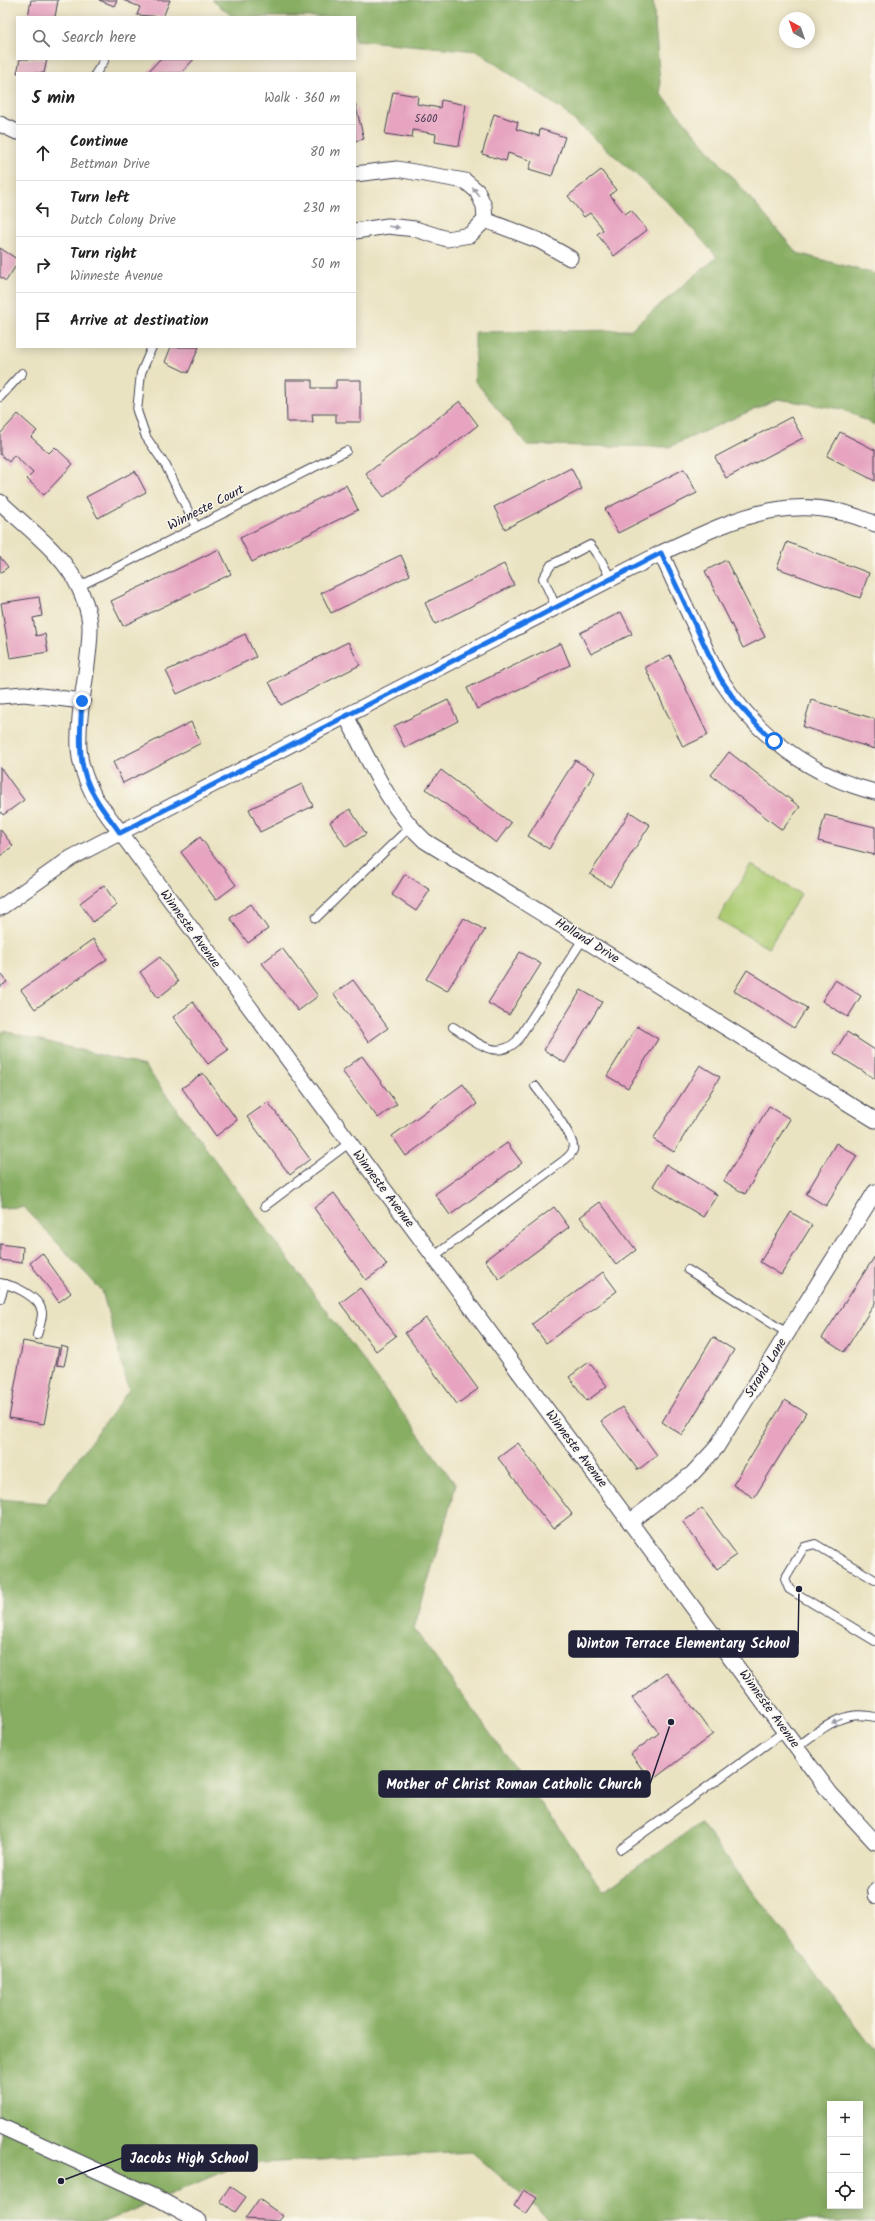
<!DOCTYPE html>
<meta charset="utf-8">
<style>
:root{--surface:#fff;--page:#f2f2f2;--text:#222;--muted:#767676;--line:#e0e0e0}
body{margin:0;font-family:Kalam,sans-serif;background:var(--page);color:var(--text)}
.controls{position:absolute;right:12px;bottom:12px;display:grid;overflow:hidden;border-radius:0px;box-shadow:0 2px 10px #0003}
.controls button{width:36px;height:36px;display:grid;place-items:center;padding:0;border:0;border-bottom:1px solid var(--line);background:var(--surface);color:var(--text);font:20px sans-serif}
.compass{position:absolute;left:779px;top:12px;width:36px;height:36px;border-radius:50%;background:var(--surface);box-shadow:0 2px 10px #0003;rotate:320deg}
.stop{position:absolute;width:12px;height:12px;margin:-9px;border:3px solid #1a73e8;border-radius:50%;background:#fff}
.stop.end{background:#1a73e8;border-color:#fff;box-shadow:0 1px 4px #0008}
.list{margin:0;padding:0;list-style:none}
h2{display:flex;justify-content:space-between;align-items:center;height:52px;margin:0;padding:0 16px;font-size:17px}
h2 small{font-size:13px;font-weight:400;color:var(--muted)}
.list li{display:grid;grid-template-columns:26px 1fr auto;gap:12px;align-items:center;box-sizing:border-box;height:56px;padding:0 16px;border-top:1px solid var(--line)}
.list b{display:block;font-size:15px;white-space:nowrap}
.list p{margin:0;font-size:13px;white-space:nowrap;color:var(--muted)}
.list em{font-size:13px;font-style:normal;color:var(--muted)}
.icon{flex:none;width:22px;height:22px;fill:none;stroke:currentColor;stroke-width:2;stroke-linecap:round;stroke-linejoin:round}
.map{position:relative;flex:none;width:875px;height:2221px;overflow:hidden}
.search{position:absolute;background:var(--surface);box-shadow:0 2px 10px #0003;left:16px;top:16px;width:340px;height:44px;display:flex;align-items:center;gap:10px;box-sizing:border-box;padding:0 14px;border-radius:0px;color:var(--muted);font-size:15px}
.panel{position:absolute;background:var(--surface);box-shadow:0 2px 10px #0003;left:16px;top:72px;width:340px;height:276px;border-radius:0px}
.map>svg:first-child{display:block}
.green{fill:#abca71;stroke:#667656}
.forest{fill:#88ae63;stroke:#55684f;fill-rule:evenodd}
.building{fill:#e7a4c1}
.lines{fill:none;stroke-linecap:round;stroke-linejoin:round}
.service-casing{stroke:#403f4f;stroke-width:10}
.minor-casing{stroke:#403f4f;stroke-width:17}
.service{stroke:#fff;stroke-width:8}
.minor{stroke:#fff;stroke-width:15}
.oneway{fill:#9c9ca7}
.route{stroke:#1a73e8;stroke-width:5}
.labels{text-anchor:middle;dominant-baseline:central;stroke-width:3;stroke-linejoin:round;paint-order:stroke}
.number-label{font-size:11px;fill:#53425c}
.street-label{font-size:13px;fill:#22223b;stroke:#fbf7ec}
.leader{fill:none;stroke:#22223b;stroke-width:1.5}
.callout-dot{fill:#22223b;stroke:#fbf7ec;stroke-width:1.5}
.callout{fill:#22223b;stroke:#22223b;stroke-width:1.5}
.callout-label{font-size:14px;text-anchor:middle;font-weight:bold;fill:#fff}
</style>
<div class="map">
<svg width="875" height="2221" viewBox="0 0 875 2221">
<rect width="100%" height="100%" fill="#fbf7ec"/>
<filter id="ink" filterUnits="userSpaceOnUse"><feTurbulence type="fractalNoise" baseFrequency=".025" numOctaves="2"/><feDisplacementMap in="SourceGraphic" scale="8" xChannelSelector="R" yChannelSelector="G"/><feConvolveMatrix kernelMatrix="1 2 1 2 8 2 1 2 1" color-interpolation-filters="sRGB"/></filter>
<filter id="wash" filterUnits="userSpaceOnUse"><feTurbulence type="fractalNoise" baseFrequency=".012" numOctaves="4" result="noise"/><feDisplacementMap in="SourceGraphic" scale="16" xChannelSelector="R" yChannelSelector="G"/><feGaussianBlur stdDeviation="0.9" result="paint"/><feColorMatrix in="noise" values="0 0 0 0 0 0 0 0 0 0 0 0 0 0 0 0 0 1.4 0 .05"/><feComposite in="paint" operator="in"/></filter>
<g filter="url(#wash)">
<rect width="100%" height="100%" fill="#eae3c2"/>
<path class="green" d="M 751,864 L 801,894 L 768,948 L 718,919 Z"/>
<g class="forest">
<path d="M 212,0 L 653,0 L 661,94 L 797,253 L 875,274 L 875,425 L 842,409 L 777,399 L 669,447 L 527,445 L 475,381 L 475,332 L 630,330 L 717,257 L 672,206 L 561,109 L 477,51 L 355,40 L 355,17 L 233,17 Z"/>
<path d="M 4,1031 L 145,1066 L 456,1485 L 414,1629 L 604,1890 L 700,1823 L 875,2051 L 875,2221 L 551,2221 L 472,2152 L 241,2164 L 107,2221 L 0,2221 L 0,1499 L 45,1503 L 129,1390 L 102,1291 L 24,1207 L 0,1208 L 0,1034 ZM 830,2104 L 860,2104 L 860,2206 L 830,2206 Z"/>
</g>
<g id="blocks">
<g class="building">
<path d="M 31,0 L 58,0 L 55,17 L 28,17 Z"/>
<path d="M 99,0 L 117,0 L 114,6 Z"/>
<path d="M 123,0 L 170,0 L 163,17 L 137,15 L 140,7 Z"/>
<path d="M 20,59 L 47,59 L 44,73 L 17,73 Z"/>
<path d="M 160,59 L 194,59 L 181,73 L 147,73 Z"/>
<path d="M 393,92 L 418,96 L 417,104 L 440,108 L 441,100 L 466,105 L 459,146 L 435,142 L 436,134 L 413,130 L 412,138 L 385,134 Z"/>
<path d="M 355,103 L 364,139 L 355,141 Z"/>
<path d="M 494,114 L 518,122 L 516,129 L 539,136 L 540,129 L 565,137 L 552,176 L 529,169 L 532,161 L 508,153 L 506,161 L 482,154 Z"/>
<path d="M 601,170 L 616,190 L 610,195 L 625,214 L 631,210 L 647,230 L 614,256 L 597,234 L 603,230 L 600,225 L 590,213 L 584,217 L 568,196 Z"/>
<path d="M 0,248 L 17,259 L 17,264 L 6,281 L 0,277 Z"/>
<path d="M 171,347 L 199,347 L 188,373 L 165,362 Z"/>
<path d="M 286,380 L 312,380 L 312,388 L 336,388 L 336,380 L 361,380 L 361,422 L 336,422 L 336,414 L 312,414 L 313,422 L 287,422 Z"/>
<path d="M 460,401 L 478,425 L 384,497 L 366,474 Z"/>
<path d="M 18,414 L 37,431 L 31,437 L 49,453 L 55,447 L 73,464 L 44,495 L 27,479 L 33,473 L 14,455 L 9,462 L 0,454 L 0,434 Z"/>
<path d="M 791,417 L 803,438 L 726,478 L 715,457 Z"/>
<path d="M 840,432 L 875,450 L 875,481 L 827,456 Z"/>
<path d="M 571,468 L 582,489 L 505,529 L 494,507 Z"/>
<path d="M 684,469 L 697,493 L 618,533 L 605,509 Z"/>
<path d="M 135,471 L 146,492 L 98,518 L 86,497 Z"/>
<path d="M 346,485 L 358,510 L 252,562 L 240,538 Z"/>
<path d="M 787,542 L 869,573 L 860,598 L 777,568 Z"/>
<path d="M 219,549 L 231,574 L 123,626 L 111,601 Z"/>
<path d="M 401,555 L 410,575 L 331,613 L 321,593 Z"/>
<path d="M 0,557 L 8,567 L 0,573 Z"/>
<path d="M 726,560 L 765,637 L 743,648 L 705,571 Z"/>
<path d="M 504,564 L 514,585 L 435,624 L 425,603 Z"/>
<path d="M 39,597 L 42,616 L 33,618 L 36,636 L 45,634 L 48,652 L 10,658 L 1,603 Z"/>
<path d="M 621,612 L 632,634 L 591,654 L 580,633 Z"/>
<path d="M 245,634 L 256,657 L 177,694 L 166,671 Z"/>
<path d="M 348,642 L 360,665 L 281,705 L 269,682 Z"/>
<path d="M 561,643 L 570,665 L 477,709 L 467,688 Z"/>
<path d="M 670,655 L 708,735 L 683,747 L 645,667 Z"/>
<path d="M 448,700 L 458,721 L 405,748 L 394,726 Z"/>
<path d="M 811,700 L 875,719 L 875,749 L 803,727 Z"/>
<path d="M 191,722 L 201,743 L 123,783 L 113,762 Z"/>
<path d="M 729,752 L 800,807 L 782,830 L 711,775 Z"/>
<path d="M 575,760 L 595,772 L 549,849 L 528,836 Z"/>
<path d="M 0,767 L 24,800 L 3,815 L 0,811 Z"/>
<path d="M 441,770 L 511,823 L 496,843 L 426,789 Z"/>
<path d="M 302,784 L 313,806 L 260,832 L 249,809 Z"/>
<path d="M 350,809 L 366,834 L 346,847 L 330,822 Z"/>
<path d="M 630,812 L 650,825 L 610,887 L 590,874 Z"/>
<path d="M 825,815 L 875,827 L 875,855 L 818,841 Z"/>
<path d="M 0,829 L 13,846 L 0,856 Z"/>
<path d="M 200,837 L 236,885 L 216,900 L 181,852 Z"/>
<path d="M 405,874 L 430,890 L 416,911 L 392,895 Z"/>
<path d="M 104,885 L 117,905 L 93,922 L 80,903 Z"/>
<path d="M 251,904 L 268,929 L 248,943 L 230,918 Z"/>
<path d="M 464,918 L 485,930 L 447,991 L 426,979 Z"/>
<path d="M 93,939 L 107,959 L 35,1009 L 21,990 Z"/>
<path d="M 282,948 L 318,996 L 298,1011 L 262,963 Z"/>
<path d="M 520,952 L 541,964 L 509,1015 L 488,1003 Z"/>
<path d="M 160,957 L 178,982 L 158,998 L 140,972 Z"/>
<path d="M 747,970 L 807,1008 L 794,1028 L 734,991 Z"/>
<path d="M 0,972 L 7,982 L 0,987 Z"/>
<path d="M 353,980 L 388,1028 L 368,1042 L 334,994 Z"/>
<path d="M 835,980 L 861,996 L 848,1017 L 822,1001 Z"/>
<path d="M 581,990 L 602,1002 L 565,1063 L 544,1050 Z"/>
<path d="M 193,1002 L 228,1050 L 208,1064 L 173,1017 Z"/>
<path d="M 637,1026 L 658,1039 L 628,1088 L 607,1076 Z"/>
<path d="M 847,1032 L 875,1050 L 875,1079 L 834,1053 Z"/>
<path d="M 362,1056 L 397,1104 L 378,1118 L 342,1071 Z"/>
<path d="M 700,1065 L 720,1077 L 674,1152 L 653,1139 Z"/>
<path d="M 203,1073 L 237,1120 L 216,1136 L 182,1088 Z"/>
<path d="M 463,1084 L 477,1104 L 406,1156 L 392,1136 Z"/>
<path d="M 268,1102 L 310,1159 L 290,1175 L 247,1117 Z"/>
<path d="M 769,1106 L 790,1119 L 745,1194 L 724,1181 Z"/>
<path d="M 507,1143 L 522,1163 L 450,1215 L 435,1194 Z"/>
<path d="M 836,1143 L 857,1156 L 826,1206 L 806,1194 Z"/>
<path d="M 666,1164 L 717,1195 L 703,1217 L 653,1186 Z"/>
<path d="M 334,1193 L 387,1265 L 366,1280 L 314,1208 Z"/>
<path d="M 600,1202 L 636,1250 L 616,1265 L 580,1217 Z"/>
<path d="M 554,1207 L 569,1227 L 499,1279 L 485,1260 Z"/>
<path d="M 791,1212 L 812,1225 L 781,1275 L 760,1262 Z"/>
<path d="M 0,1244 L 23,1247 L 22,1263 L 0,1260 Z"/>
<path d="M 42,1253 L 71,1293 L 59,1302 L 30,1263 Z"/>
<path d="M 875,1256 L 875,1303 L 844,1352 L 822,1338 Z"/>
<path d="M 603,1272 L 617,1291 L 546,1343 L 532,1324 Z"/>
<path d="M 360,1288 L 396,1336 L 376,1351 L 340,1303 Z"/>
<path d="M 426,1318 L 478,1389 L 457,1404 L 405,1333 Z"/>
<path d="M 713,1337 L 734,1350 L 682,1435 L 662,1422 Z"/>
<path d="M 23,1341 L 59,1348 L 44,1424 L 9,1418 Z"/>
<path d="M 61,1346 L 68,1348 L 64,1366 L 57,1365 Z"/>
<path d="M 589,1362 L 607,1386 L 587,1401 L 569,1377 Z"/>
<path d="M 785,1400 L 806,1413 L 754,1498 L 733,1485 Z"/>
<path d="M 622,1407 L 657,1455 L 638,1470 L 601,1421 Z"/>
<path d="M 518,1443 L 572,1514 L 553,1529 L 498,1458 Z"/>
<path d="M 702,1508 L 737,1555 L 717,1569 L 683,1522 Z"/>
<path d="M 666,1672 L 713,1734 L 651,1781 L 631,1754 L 659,1733 L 632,1698 Z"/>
<path d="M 230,2186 L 246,2197 L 235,2212 L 220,2201 Z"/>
<path d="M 524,2190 L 537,2198 L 526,2214 L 514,2206 Z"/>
<path d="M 259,2199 L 283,2216 L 279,2221 L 245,2219 Z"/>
</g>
</g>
</g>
<g filter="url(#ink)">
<use href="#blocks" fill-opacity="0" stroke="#403f4f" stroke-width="1"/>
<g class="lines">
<g class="service-casing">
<g id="service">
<path d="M 96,73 L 104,61"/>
<path d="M 152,347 L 141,373 L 137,411 L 146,437 L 166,466 L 196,527"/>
<path d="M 0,397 L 22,373"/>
<path d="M 78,587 L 346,451"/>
<path d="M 556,607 L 543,578 L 551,565 L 590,545 L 601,560 L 611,579"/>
<path d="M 316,918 L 410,827"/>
<path d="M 453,1027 C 474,1040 495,1062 517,1041 L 583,939"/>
<path d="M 265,1206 L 349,1143"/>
<path d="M 433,1257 L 555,1167 C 561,1162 570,1158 573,1150 C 577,1138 543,1097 535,1086"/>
<path d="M 688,1270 L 787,1333"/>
<path d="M 0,1283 C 13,1285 41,1297 42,1313 C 42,1320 39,1328 37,1335"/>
<path d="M 0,1299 L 5,1284"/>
<path d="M 875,1580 L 815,1544 L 804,1547 L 785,1579 L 789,1589 L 875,1641"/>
<path d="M 797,1747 C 822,1729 842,1709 875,1717"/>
<path d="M 621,1849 L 785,1731"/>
<path d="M 875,1887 L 872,1890 L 873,1897 L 875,1899"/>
</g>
</g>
<g class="minor-casing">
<g id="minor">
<path d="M 0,124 L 17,132"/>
<path d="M 355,174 L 397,169 L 465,181 L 477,191 L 484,206 L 485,220 L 470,235 L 447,239 L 415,229 L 388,226 L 355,231"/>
<path d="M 485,220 L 540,241 L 570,258"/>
<path d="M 0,502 C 25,526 56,548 74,578 C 82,592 90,612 90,627 C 90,668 77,708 79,749 C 80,767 87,782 95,798 L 830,1793 L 875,1842"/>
<path d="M 661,553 C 674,582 688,612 702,641 C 708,654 713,668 721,680 C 756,735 811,776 875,792"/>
<path d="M 0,696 L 24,694 L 82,701"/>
<path d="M 346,716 C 369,760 388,807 425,841 L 875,1120"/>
<path d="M 0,908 L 71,858 L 661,553 C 734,519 795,487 875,524"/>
<path d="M 631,1521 L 692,1474 L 716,1448 L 875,1192"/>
<path d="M 0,2126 L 159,2199 L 199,2221"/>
</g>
</g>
<use href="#service" class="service"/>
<use href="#minor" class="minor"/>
</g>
<defs><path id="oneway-solid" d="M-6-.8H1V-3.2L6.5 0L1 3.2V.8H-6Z"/></defs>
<g class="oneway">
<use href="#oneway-solid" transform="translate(476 192) rotate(-126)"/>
<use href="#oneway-solid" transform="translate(394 227) rotate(7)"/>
<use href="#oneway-solid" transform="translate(837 1721) rotate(157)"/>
</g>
</g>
<g class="lines" filter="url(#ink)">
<path class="route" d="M 82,701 C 80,735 76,767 95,797 C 102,810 112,821 120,833 L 661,553 L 720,678 L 734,699 L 756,724 L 774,741"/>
</g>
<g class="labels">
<g class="number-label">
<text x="426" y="119">5600</text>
</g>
<g class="street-label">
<text transform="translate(206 508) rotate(-27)">Winneste Court</text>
<text transform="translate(190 929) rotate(54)">Winneste Avenue</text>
<text transform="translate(587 941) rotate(32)">Holland Drive</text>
<text transform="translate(383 1189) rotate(53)">Winneste Avenue</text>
<text transform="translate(766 1368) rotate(-58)">Strand Lane</text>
<text transform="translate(576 1449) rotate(53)">Winneste Avenue</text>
<text transform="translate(769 1709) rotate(54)">Winneste Avenue</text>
</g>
</g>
<path class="leader" d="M799 1589L798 1644M671 1722L650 1784M61 2181L122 2158"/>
<g class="callout-dot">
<circle cx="799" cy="1589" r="4"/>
<circle cx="671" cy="1722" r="4"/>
<circle cx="61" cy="2181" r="4"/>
</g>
<g class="callout">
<rect x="569" y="1631" width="229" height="26" rx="4"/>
<rect x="379" y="1771" width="271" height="26" rx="4"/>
<rect x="122" y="2145" width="135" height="26" rx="4"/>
</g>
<g class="callout-label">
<text x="683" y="1648">Winton Terrace Elementary School</text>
<text x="514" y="1789">Mother of Christ Roman Catholic Church</text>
<text x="189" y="2163">Jacobs High School</text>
</g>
</svg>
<div class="controls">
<button>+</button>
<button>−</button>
<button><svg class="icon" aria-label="locate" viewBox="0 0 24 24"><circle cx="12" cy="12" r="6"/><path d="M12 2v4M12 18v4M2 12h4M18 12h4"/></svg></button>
</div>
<svg class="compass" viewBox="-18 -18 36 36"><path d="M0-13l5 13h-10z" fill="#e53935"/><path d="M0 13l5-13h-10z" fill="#767676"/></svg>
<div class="stop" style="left:774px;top:741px"></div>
<div class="stop end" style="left:82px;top:701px"></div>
<div class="search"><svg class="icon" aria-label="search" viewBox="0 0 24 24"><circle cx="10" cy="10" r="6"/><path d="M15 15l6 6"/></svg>Search here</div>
<section class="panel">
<h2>5 min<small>Walk · 360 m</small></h2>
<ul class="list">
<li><svg class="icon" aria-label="ahead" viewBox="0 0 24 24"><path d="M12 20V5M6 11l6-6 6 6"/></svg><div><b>Continue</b><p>Bettman Drive</p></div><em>80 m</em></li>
<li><svg class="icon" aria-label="left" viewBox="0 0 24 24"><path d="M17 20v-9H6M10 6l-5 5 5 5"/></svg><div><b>Turn left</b><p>Dutch Colony Drive</p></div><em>230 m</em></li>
<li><svg class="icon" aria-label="right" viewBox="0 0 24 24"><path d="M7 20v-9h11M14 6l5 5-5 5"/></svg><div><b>Turn right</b><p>Winneste Avenue</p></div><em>50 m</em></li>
<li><svg class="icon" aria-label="arrive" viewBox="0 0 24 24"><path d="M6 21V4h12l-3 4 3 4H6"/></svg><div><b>Arrive at destination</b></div></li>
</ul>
</section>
</div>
